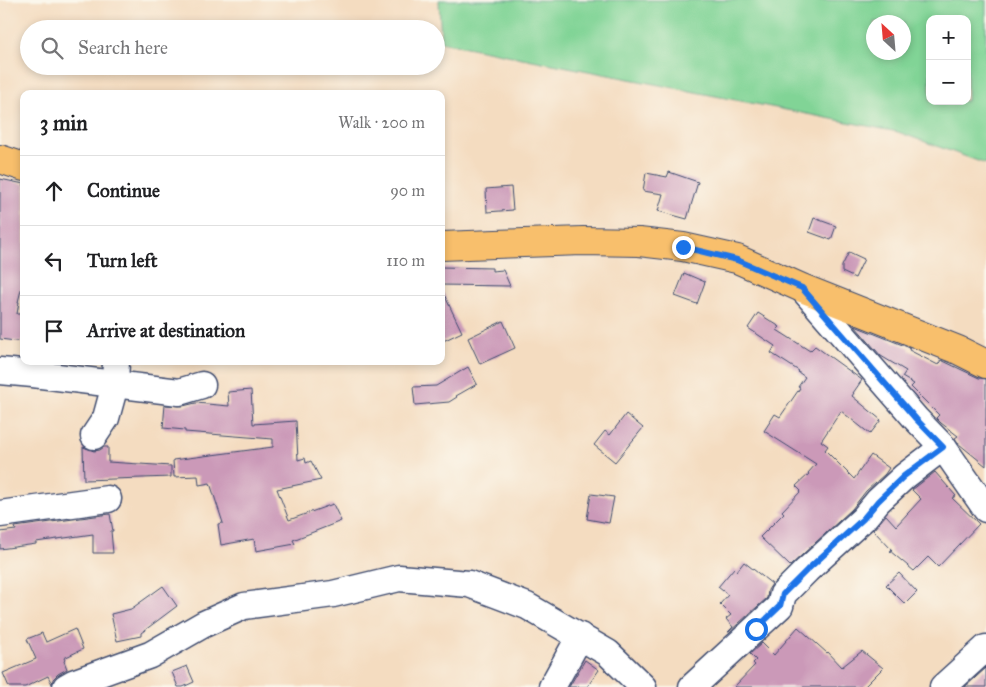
<!DOCTYPE html>
<meta charset="utf-8">
<style>
:root{--surface:#fff;--page:#f2f2f2;--text:#202124;--muted:#757577;--line:#e0e0e0}
body{margin:0;font-family:"IM FELL Great Primer",serif;background:var(--page);color:var(--text)}
.controls{position:absolute;right:15px;top:15px;display:grid;overflow:hidden;border-radius:10px;box-shadow:0 2px 8px #0003}
.controls button{width:45px;height:45px;display:grid;place-items:center;padding:0;border:0;border-bottom:1px solid var(--line);background:var(--surface);color:var(--text);font:25px sans-serif}
.compass{position:absolute;left:866px;top:15px;width:45px;height:45px;border-radius:50%;background:var(--surface);box-shadow:0 2px 8px #0003;rotate:334deg}
.stop{position:absolute;width:15px;height:15px;margin:-11px;border:4px solid #1a73e8;border-radius:50%;background:#fff}
.stop.end{background:#1a73e8;border-color:#fff;box-shadow:0 1px 5px #0008}
.list{margin:0;padding:0;list-style:none}
h2{display:flex;justify-content:space-between;align-items:center;height:65px;margin:0;padding:0 20px;font-size:21px}
h2 small{font-size:16px;font-weight:400;color:var(--muted)}
.list li{display:grid;grid-template-columns:32px 1fr auto;gap:15px;align-items:center;box-sizing:border-box;height:70px;padding:0 20px;border-top:1px solid var(--line)}
.list b{display:block;font-size:19px;white-space:nowrap}
.list em{font-size:16px;font-style:normal;color:var(--muted)}
.icon{flex:none;width:28px;height:28px;fill:none;stroke:currentColor;stroke-width:2;stroke-linecap:round;stroke-linejoin:round}
.map{position:relative;flex:none;width:986px;height:687px;overflow:hidden}
.search{position:absolute;background:var(--surface);box-shadow:0 2px 8px #0003;left:20px;top:20px;width:425px;height:55px;display:flex;align-items:center;gap:12px;box-sizing:border-box;padding:0 18px;border-radius:28px;color:var(--muted);font-size:19px}
.panel{position:absolute;background:var(--surface);box-shadow:0 2px 8px #0003;left:20px;top:90px;width:425px;height:275px;border-radius:10px}
.map>svg:first-child{display:block}
.green{fill:#81d496;stroke:#4e827a;fill-rule:evenodd}
.building{fill:#cb99b8}
.lines{fill:none;stroke-linecap:round;stroke-linejoin:round}
.minor-casing{stroke:#3c496d;stroke-width:29}
.major-casing{stroke:#3c496d;stroke-width:30}
.minor{stroke:#fff;stroke-width:26}
.major{stroke:#f8bf6c;stroke-width:28}
.route{stroke:#1a73e8;stroke-width:6}
</style>
<div class="map">
<svg width="986" height="687" viewBox="0 0 986 687">
<rect width="100%" height="100%" fill="#fbf7ec"/>
<filter id="ink" filterUnits="userSpaceOnUse"><feTurbulence type="fractalNoise" baseFrequency=".02" numOctaves="2"/><feDisplacementMap in="SourceGraphic" scale="10" xChannelSelector="R" yChannelSelector="G"/><feConvolveMatrix kernelMatrix="1 2 1 2 8 2 1 2 1" color-interpolation-filters="sRGB"/></filter>
<filter id="wash" filterUnits="userSpaceOnUse"><feTurbulence type="fractalNoise" baseFrequency=".0096" numOctaves="4" result="noise"/><feDisplacementMap in="SourceGraphic" scale="20" xChannelSelector="R" yChannelSelector="G"/><feGaussianBlur stdDeviation="1.12" result="paint"/><feColorMatrix in="noise" values="0 0 0 0 0 0 0 0 0 0 0 0 0 0 0 0 0 1.4 0 .05"/><feComposite in="paint" operator="in"/></filter>
<g filter="url(#wash)">
<rect width="100%" height="100%" fill="#f4dcc0"/>
<path class="green" d="M 439,0 L 986,0 L 986,164 L 898,132 L 441,42 ZM 930,19 L 967,19 L 967,101 L 930,101 ZM 874,22 L 904,22 L 904,52 L 874,52 Z"/>
<g id="blocks">
<g class="building">
<path d="M 669,172 L 698,182 L 687,219 L 658,211 L 663,194 L 643,191 L 646,173 L 667,177 Z"/>
<path d="M 0,179 L 24,184 L 24,264 L 23,277 L 24,278 L 18,302 L 19,302 L 17,314 L 24,314 L 23,342 L 0,339 Z"/>
<path d="M 511,187 L 513,210 L 487,212 L 486,189 Z"/>
<path d="M 814,218 L 836,226 L 831,240 L 809,232 Z"/>
<path d="M 849,252 L 864,259 L 855,278 L 842,272 L 842,266 Z"/>
<path d="M 441,267 L 492,268 L 492,271 L 503,270 L 510,286 L 441,285 Z"/>
<path d="M 684,273 L 705,282 L 697,304 L 675,296 Z"/>
<path d="M 441,288 L 462,332 L 441,342 Z"/>
<path d="M 758,313 L 780,327 L 777,330 L 810,351 L 815,346 L 862,380 L 853,393 L 854,393 L 852,396 L 881,420 L 870,434 L 841,411 L 821,441 L 828,446 L 825,450 L 854,479 L 871,455 L 889,468 L 885,474 L 866,491 L 852,509 L 790,566 L 760,537 L 784,513 L 782,511 L 801,491 L 796,486 L 809,474 L 808,473 L 816,464 L 764,431 L 775,414 L 780,417 L 800,388 L 798,387 L 805,377 L 798,372 L 799,371 L 771,353 L 775,346 L 748,328 Z"/>
<path d="M 503,321 L 515,348 L 480,364 L 468,338 Z"/>
<path d="M 855,326 L 910,348 L 909,350 L 938,365 L 941,360 L 979,378 L 986,379 L 986,466 L 959,444 L 955,438 L 958,436 L 941,423 L 936,418 L 939,415 L 911,387 L 914,384 L 902,377 L 906,371 L 881,356 Z"/>
<path d="M 468,367 L 477,384 L 456,396 L 457,397 L 449,402 L 415,405 L 413,387 L 436,386 Z"/>
<path d="M 251,390 L 253,424 L 296,421 L 298,460 L 305,458 L 306,463 L 311,461 L 321,480 L 277,489 L 289,520 L 333,504 L 341,521 L 293,540 L 295,544 L 256,551 L 254,539 L 221,545 L 218,524 L 223,523 L 210,483 L 199,485 L 198,476 L 174,477 L 173,460 L 273,447 L 273,439 L 185,432 L 185,430 L 163,428 L 165,405 L 183,406 L 196,403 L 229,406 L 228,392 Z"/>
<path d="M 626,414 L 643,428 L 615,462 L 594,445 L 605,431 L 610,435 Z"/>
<path d="M 83,447 L 94,451 L 100,450 L 104,447 L 108,447 L 108,462 L 171,466 L 171,477 L 84,480 Z"/>
<path d="M 935,472 L 956,496 L 952,498 L 979,524 L 938,567 L 928,557 L 914,571 L 890,551 L 892,550 L 873,530 L 886,515 L 896,526 L 921,499 L 912,490 Z"/>
<path d="M 591,494 L 614,497 L 609,523 L 587,519 Z"/>
<path d="M 110,514 L 113,531 L 111,531 L 113,553 L 93,553 L 93,534 L 36,542 L 36,544 L 0,549 L 0,532 L 16,530 L 15,527 Z"/>
<path d="M 744,562 L 772,584 L 768,590 L 767,598 L 729,632 L 728,632 L 733,627 L 726,619 L 731,615 L 720,604 L 728,595 L 718,587 L 734,568 L 737,571 Z"/>
<path d="M 899,573 L 917,592 L 905,604 L 886,585 Z"/>
<path d="M 163,586 L 177,606 L 141,633 L 141,636 L 117,641 L 111,614 L 131,609 Z"/>
<path d="M 798,627 L 827,653 L 828,652 L 842,667 L 862,651 L 883,668 L 864,687 L 734,687 L 755,665 L 753,663 L 756,660 L 750,654 L 762,643 L 774,655 Z"/>
<path d="M 75,629 L 83,649 L 64,658 L 65,660 L 64,661 L 67,669 L 58,674 L 53,679 L 52,684 L 48,676 L 25,687 L 9,687 L 3,673 L 36,659 L 27,639 L 42,633 L 46,642 Z"/>
<path d="M 585,660 L 599,670 L 587,687 L 569,687 Z"/>
<path d="M 187,666 L 194,682 L 183,687 L 178,687 L 172,672 Z"/>
<path d="M 986,668 L 986,687 L 965,687 Z"/>
</g>
</g>
</g>
<g filter="url(#ink)">
<use href="#blocks" fill-opacity="0" stroke="#3c496d" stroke-width="1"/>
<g class="lines">
<g class="minor-casing">
<g id="minor">
<path d="M 802,288 L 916,419 L 943,447 L 986,509"/>
<path d="M 0,371 L 33,374 L 179,392 L 202,385"/>
<path d="M 94,436 L 106,418 L 115,385 L 116,361"/>
<path d="M 0,514 L 108,499"/>
<path d="M 66,687 L 73,683 L 150,655 L 204,624 L 244,606 L 333,594 L 399,578 L 469,584 L 527,606 L 608,653 L 643,687"/>
<path d="M 552,687 L 580,636"/>
<path d="M 692,687 L 780,606 L 783,594 L 807,570 L 863,519 L 878,501 L 905,476 L 943,447"/>
<path d="M 943,687 L 986,648"/>
</g>
</g>
<g class="major-casing">
<g id="major">
<path d="M 0,159 L 24,167"/>
<path d="M 441,246 L 583,241 L 639,242 L 683,247 L 737,259 L 802,288 L 958,350 L 986,364"/>
</g>
</g>
<use href="#minor" class="minor"/>
<use href="#major" class="major"/>
</g>
</g>
<g class="lines" filter="url(#ink)">
<path class="route" d="M 683,247 L 737,260 L 802,288 L 916,419 L 943,447 L 904,476 L 878,501 L 863,519 L 807,570 L 783,594 L 780,606 L 756,629"/>
</g>
</svg>
<div class="controls">
<button>+</button>
<button>−</button>
</div>
<svg class="compass" viewBox="-18 -18 36 36"><path d="M0-13l5 13h-10z" fill="#e53935"/><path d="M0 13l5-13h-10z" fill="#757577"/></svg>
<div class="stop" style="left:756px;top:629px"></div>
<div class="stop end" style="left:683px;top:247px"></div>
<div class="search"><svg class="icon" aria-label="search" viewBox="0 0 24 24"><circle cx="10" cy="10" r="6"/><path d="M15 15l6 6"/></svg>Search here</div>
<section class="panel">
<h2>3 min<small>Walk · 200 m</small></h2>
<ul class="list">
<li><svg class="icon" aria-label="ahead" viewBox="0 0 24 24"><path d="M12 20V5M6 11l6-6 6 6"/></svg><div><b>Continue</b></div><em>90 m</em></li>
<li><svg class="icon" aria-label="left" viewBox="0 0 24 24"><path d="M17 20v-9H6M10 6l-5 5 5 5"/></svg><div><b>Turn left</b></div><em>110 m</em></li>
<li><svg class="icon" aria-label="arrive" viewBox="0 0 24 24"><path d="M6 21V4h12l-3 4 3 4H6"/></svg><div><b>Arrive at destination</b></div></li>
</ul>
</section>
</div>
